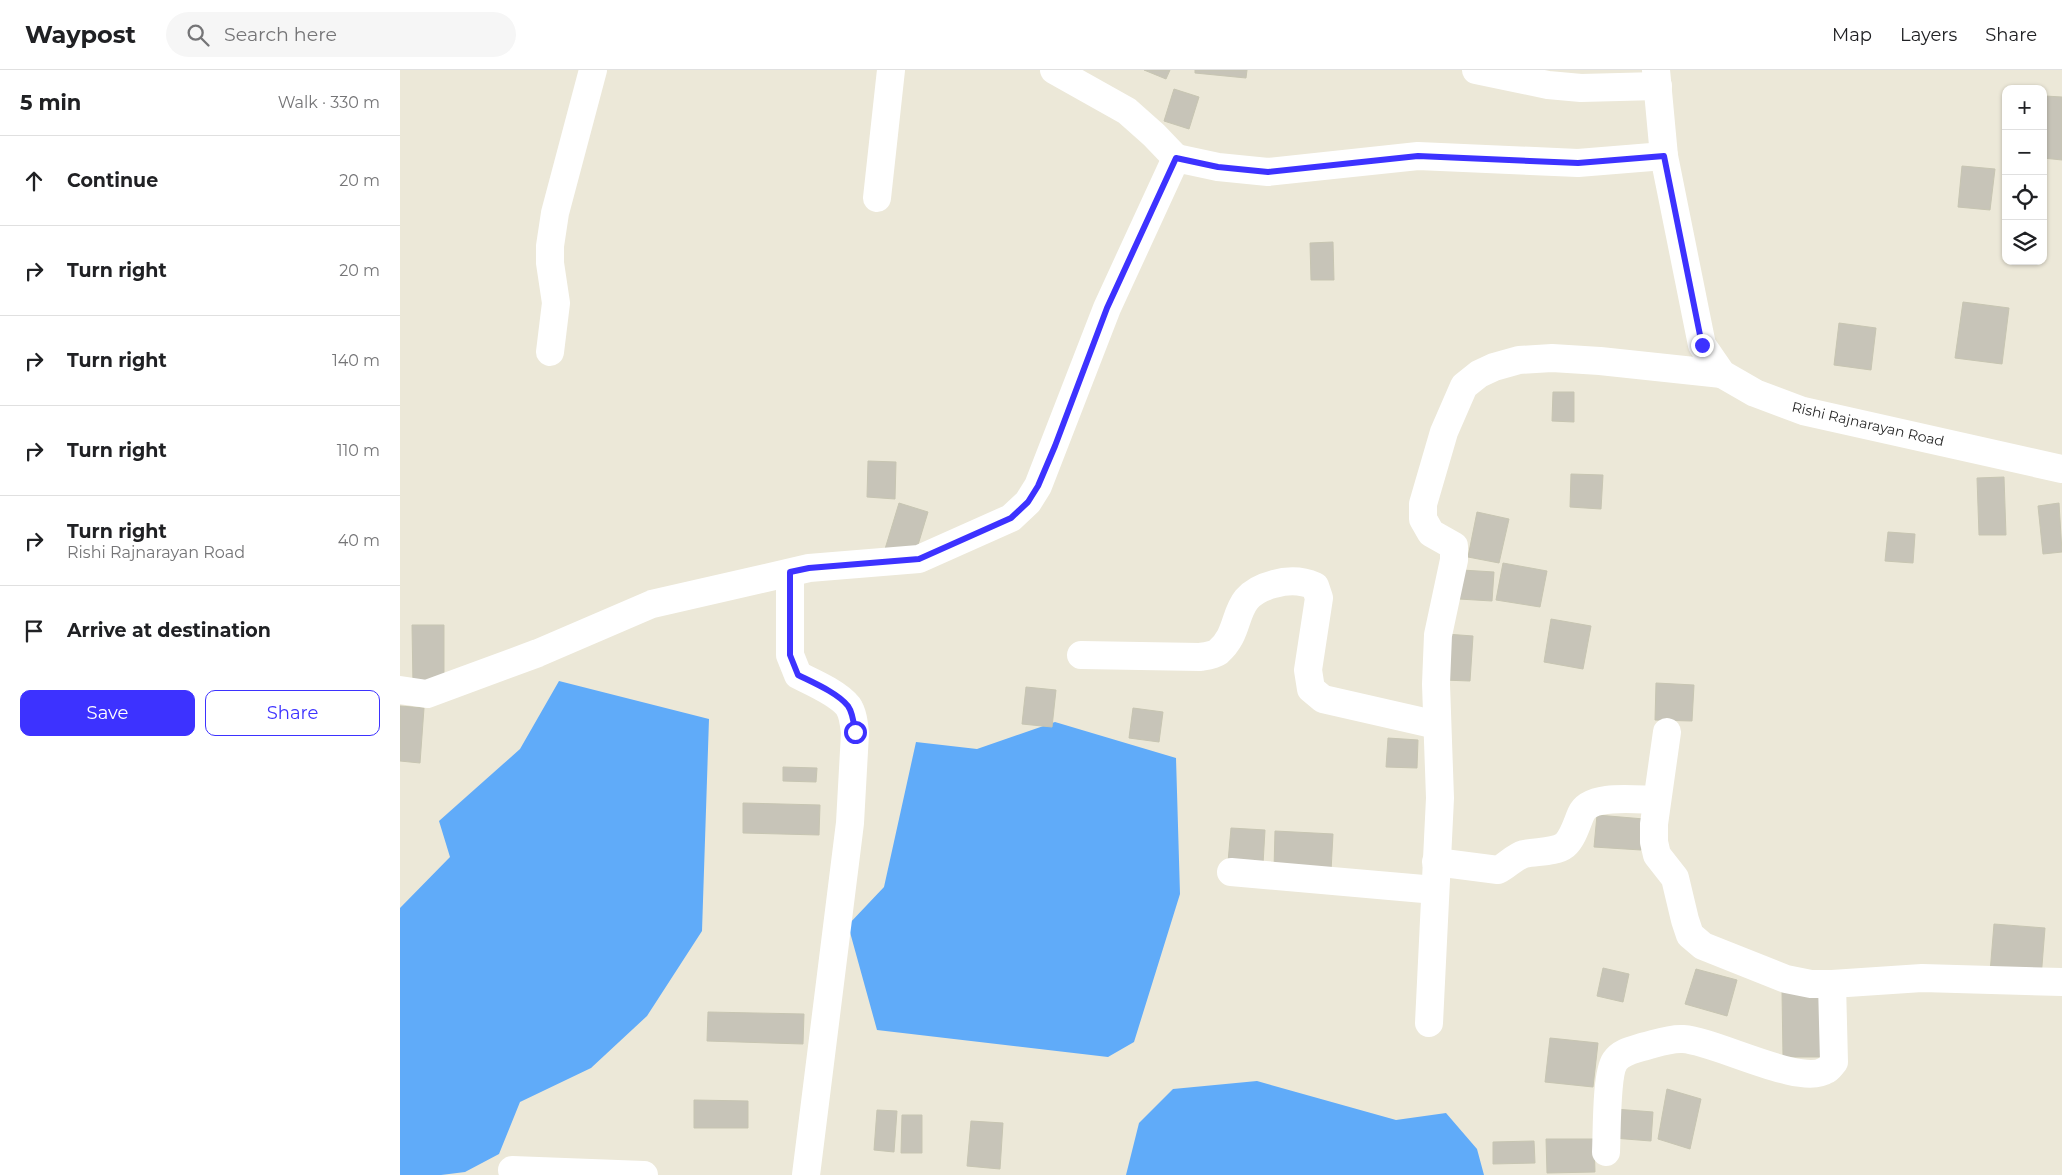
<!DOCTYPE html>
<meta charset="utf-8">
<style>
:root{--surface:#fff;--page:#f6f6f6;--text:#202124;--muted:#757577;--line:#e0e0e0;--accent:#3d32ff}
body{margin:0;font-family:Montserrat,sans-serif;background:var(--page);color:var(--text)}
.controls{position:absolute;right:15px;top:15px;display:grid;overflow:hidden;border-radius:10px;box-shadow:0 1px 4px #0004}
.controls button{width:45px;height:45px;display:grid;place-items:center;padding:0;border:0;border-bottom:1px solid var(--line);background:var(--surface);color:var(--text);font:25px sans-serif}
.stop{position:absolute;width:15px;height:15px;margin:-11px;border:4px solid #3d32ff;border-radius:50%;background:#fff}
.stop.end{background:#3d32ff;border-color:#fff;box-shadow:0 1px 5px #0008}
.list{margin:0;padding:0;list-style:none}
h2{display:flex;justify-content:space-between;align-items:center;height:65px;margin:0;padding:0 20px;font-size:21px}
h2 small{font-size:16px;font-weight:400;color:var(--muted)}
.list li{display:grid;grid-template-columns:32px 1fr auto;gap:15px;align-items:center;box-sizing:border-box;height:90px;padding:0 20px;border-top:1px solid var(--line)}
.list b{display:block;font-size:19px;white-space:nowrap}
.list p{margin:0;font-size:16px;white-space:nowrap;color:var(--muted)}
.list em{font-size:16px;font-style:normal;color:var(--muted)}
.actions{display:flex;gap:10px;padding:15px 20px}
.actions a{flex:1;padding:11px 0;border:1px solid var(--accent);border-radius:10px;text-align:center;font-size:18px;color:var(--accent)}
.actions .main{background:var(--accent);color:#fff}
.icon{flex:none;width:28px;height:28px;fill:none;stroke:currentColor;stroke-width:2;stroke-linecap:round;stroke-linejoin:round}
.map{position:relative;flex:none;width:1662px;height:1105px;overflow:hidden}
header{display:flex;align-items:center;gap:30px;box-sizing:border-box;height:70px;padding:0 25px;background:var(--surface);border-bottom:1px solid var(--line)}
header strong{font-size:24px}
nav{display:flex;gap:28px;margin-inline-start:auto;font-size:18px}
.search{width:350px;height:45px;background:var(--page);display:flex;align-items:center;gap:12px;box-sizing:border-box;padding:0 18px;border-radius:28px;color:var(--muted);font-size:19px}
main{display:flex}
aside{flex:1;background:var(--surface)}
.map>svg:first-child{display:block}
.water{fill:#60abf9}
.building{fill:#c7c4b8;stroke:#c7c5b2}
.lines{fill:none;stroke-linecap:round;stroke-linejoin:round}
.street{stroke:#fff;stroke-width:28}
.route{stroke:#3d32ff;stroke-width:6}
.labels{text-anchor:middle;dominant-baseline:central;stroke-width:4.5;stroke-linejoin:round;paint-order:stroke}
.street-label{font-size:14px;fill:#282828;stroke:#fff}
</style>
<header>
<strong>Waypost</strong>
<div class="search"><svg class="icon" aria-label="search" viewBox="0 0 24 24"><circle cx="10" cy="10" r="6"/><path d="M15 15l6 6"/></svg>Search here</div>
<nav><a>Map</a><a>Layers</a><a>Share</a></nav>
</header>
<main>
<aside>
<h2>5 min<small>Walk · 330 m</small></h2>
<ul class="list">
<li><svg class="icon" aria-label="ahead" viewBox="0 0 24 24"><path d="M12 20V5M6 11l6-6 6 6"/></svg><div><b>Continue</b></div><em>20 m</em></li>
<li><svg class="icon" aria-label="right" viewBox="0 0 24 24"><path d="M7 20v-9h11M14 6l5 5-5 5"/></svg><div><b>Turn right</b></div><em>20 m</em></li>
<li><svg class="icon" aria-label="right" viewBox="0 0 24 24"><path d="M7 20v-9h11M14 6l5 5-5 5"/></svg><div><b>Turn right</b></div><em>140 m</em></li>
<li><svg class="icon" aria-label="right" viewBox="0 0 24 24"><path d="M7 20v-9h11M14 6l5 5-5 5"/></svg><div><b>Turn right</b></div><em>110 m</em></li>
<li><svg class="icon" aria-label="right" viewBox="0 0 24 24"><path d="M7 20v-9h11M14 6l5 5-5 5"/></svg><div><b>Turn right</b><p>Rishi Rajnarayan Road</p></div><em>40 m</em></li>
<li><svg class="icon" aria-label="arrive" viewBox="0 0 24 24"><path d="M6 21V4h12l-3 4 3 4H6"/></svg><div><b>Arrive at destination</b></div></li>
</ul>
<div class="actions"><a class="main">Save</a><a>Share</a></div>
</aside>
<div class="map">
<svg width="1662" height="1105" viewBox="0 0 1662 1105">
<rect width="100%" height="100%" fill="#ece8d8"/>
<g class="water">
<path d="M 159,611 L 309,649 L 302,861 L 247,946 L 191,998 L 120,1032 L 99,1084 L 65,1102 L 41,1105 L 0,1105 L 0,838 L 50,787 L 39,751 L 120,679 Z"/>
<path d="M 655,652 L 776,688 L 780,824 L 734,972 L 708,987 L 477,960 L 448,855 L 484,817 L 516,672 L 577,679 Z"/>
<path d="M 857,1011 L 996,1050 L 1046,1043 L 1077,1079 L 1084,1105 L 726,1105 L 739,1053 L 773,1019 Z"/>
</g>
<g class="building">
<path d="M 744,0 L 770,0 L 766,9 Z"/>
<path d="M 795,0 L 847,0 L 846,8 L 795,3 Z"/>
<path d="M 774,19 L 799,27 L 789,59 L 764,51 Z"/>
<path d="M 1645,26 L 1662,27 L 1662,90 L 1643,88 Z"/>
<path d="M 1562,96 L 1595,99 L 1590,140 L 1558,137 Z"/>
<path d="M 933,172 L 934,210 L 911,210 L 910,173 Z"/>
<path d="M 1563,232 L 1609,238 L 1602,294 L 1555,288 Z"/>
<path d="M 1439,253 L 1476,258 L 1471,300 L 1434,295 Z"/>
<path d="M 1153,322 L 1174,322 L 1174,352 L 1152,351 Z"/>
<path d="M 468,391 L 496,392 L 495,429 L 467,427 Z"/>
<path d="M 1171,404 L 1203,405 L 1201,439 L 1170,437 Z"/>
<path d="M 1604,407 L 1606,465 L 1579,465 L 1577,408 Z"/>
<path d="M 499,433 L 528,442 L 514,488 L 485,479 Z"/>
<path d="M 1659,433 L 1662,482 L 1643,484 L 1638,436 Z"/>
<path d="M 1077,442 L 1109,449 L 1099,493 L 1068,487 Z"/>
<path d="M 1488,462 L 1515,464 L 1513,493 L 1485,491 Z"/>
<path d="M 1103,493 L 1147,501 L 1140,537 L 1096,530 Z"/>
<path d="M 1062,500 L 1094,502 L 1092,531 L 1059,529 Z"/>
<path d="M 1151,549 L 1191,556 L 1183,599 L 1144,592 Z"/>
<path d="M 12,555 L 44,555 L 44,615 L 13,615 Z"/>
<path d="M 1046,564 L 1073,566 L 1070,611 L 1043,610 Z"/>
<path d="M 1256,613 L 1294,615 L 1292,651 L 1255,650 Z"/>
<path d="M 626,617 L 656,620 L 652,657 L 622,654 Z"/>
<path d="M 0,636 L 24,638 L 20,693 L 0,691 Z"/>
<path d="M 733,638 L 763,642 L 759,672 L 729,668 Z"/>
<path d="M 988,668 L 1018,670 L 1017,698 L 986,697 Z"/>
<path d="M 383,697 L 417,698 L 416,712 L 383,711 Z"/>
<path d="M 343,733 L 420,735 L 419,765 L 343,763 Z"/>
<path d="M 1197,745 L 1244,749 L 1241,780 L 1194,777 Z"/>
<path d="M 831,758 L 865,760 L 863,794 L 828,792 Z"/>
<path d="M 875,761 L 933,764 L 931,801 L 874,799 Z"/>
<path d="M 1594,854 L 1645,858 L 1641,908 L 1590,903 Z"/>
<path d="M 1203,898 L 1229,904 L 1223,932 L 1197,926 Z"/>
<path d="M 1296,899 L 1337,910 L 1327,946 L 1285,934 Z"/>
<path d="M 1382,921 L 1421,921 L 1422,987 L 1383,987 Z"/>
<path d="M 308,942 L 404,944 L 403,974 L 307,971 Z"/>
<path d="M 1150,968 L 1198,973 L 1193,1017 L 1145,1012 Z"/>
<path d="M 1267,1019 L 1301,1029 L 1290,1079 L 1258,1069 Z"/>
<path d="M 294,1030 L 348,1031 L 348,1058 L 294,1058 Z"/>
<path d="M 1215,1039 L 1253,1042 L 1251,1071 L 1213,1068 Z"/>
<path d="M 477,1040 L 497,1041 L 494,1082 L 474,1080 Z"/>
<path d="M 502,1045 L 522,1045 L 522,1083 L 501,1083 Z"/>
<path d="M 571,1051 L 603,1053 L 600,1099 L 567,1096 Z"/>
<path d="M 1146,1069 L 1194,1069 L 1195,1102 L 1147,1103 Z"/>
<path d="M 1134,1071 L 1135,1093 L 1093,1094 L 1093,1072 Z"/>
</g>
<g class="lines">
<g class="street">
<path d="M 654,0 L 727,41 L 754,65 L 776,88"/>
<path d="M 1076,0 L 1148,15 L 1181,18 L 1258,16"/>
<path d="M 1256,0 L 1264,86 L 1302,275 L 1322,304 L 1355,323 L 1403,341 L 1662,399"/>
<path d="M 477,128 L 491,0"/>
<path d="M 150,282 L 156,233 L 150,193 L 150,176 L 155,143 L 193,0"/>
<path d="M 390,503 L 390,585 L 398,605 C 412,612 438,623 448,636 C 453,643 454,654 455,663 L 450,753 L 406,1105"/>
<path d="M 681,585 L 800,587 C 806,586 814,585 818,582 C 846,558 827,526 874,514 C 888,510 901,510 915,516 L 919,528 L 908,600 L 911,619 L 923,629 L 1037,655"/>
<path d="M 0,620 L 27,624 L 138,583 L 252,534 L 409,498 L 519,489 L 611,448 L 628,432 L 638,416 L 707,238 L 776,88 L 818,97 L 868,102 L 1018,86 L 1178,93 L 1264,86"/>
<path d="M 1267,662 L 1254,754 L 1254,772 L 1257,785 L 1275,808 L 1285,850 L 1290,865 L 1303,876 L 1386,909 L 1411,914 L 1432,914 L 1522,908 L 1662,912"/>
<path d="M 1036,792 L 1098,800 C 1107,796 1114,787 1124,784 C 1136,781 1155,783 1165,775 C 1173,768 1177,753 1181,744 C 1190,723 1237,730 1257,730"/>
<path d="M 831,802 L 1035,820"/>
<path d="M 1029,953 L 1040,728 L 1036,614 L 1038,565 L 1054,490 L 1054,476 L 1031,463 L 1023,449 L 1023,434 L 1044,362 L 1064,316 L 1079,304 L 1094,297 L 1119,290 L 1152,288 L 1200,291 L 1322,304"/>
<path d="M 1206,1082 C 1207,1063 1206,1004 1215,991 C 1221,982 1232,980 1242,977 C 1255,974 1269,968 1283,969 C 1316,971 1401,1017 1426,1000 C 1429,999 1432,994 1434,992 L 1432,914"/>
<path d="M 112,1100 L 244,1105"/>
</g>
</g>
<g class="lines">
<path class="route" d="M 455,662 C 454,654 453,643 448,636 C 438,623 412,612 398,605 L 390,585 L 390,502 L 409,498 L 519,489 L 611,448 L 628,432 L 638,416 L 655,376 L 707,238 L 776,88 L 818,97 L 868,102 L 1018,86 L 1178,93 L 1264,86 L 1302,275"/>
</g>
<g class="labels">
<g class="street-label">
<text transform="translate(1468 354) rotate(13)">Rishi Rajnarayan Road</text>
</g>
</g>
</svg>
<div class="controls">
<button>+</button>
<button>−</button>
<button><svg class="icon" aria-label="locate" viewBox="0 0 24 24"><circle cx="12" cy="12" r="6"/><path d="M12 2v4M12 18v4M2 12h4M18 12h4"/></svg></button>
<button><svg class="icon" aria-label="layers" viewBox="0 0 24 24"><path d="M12 4l9 5-9 5-9-5zM3 14l9 5 9-5"/></svg></button>
</div>
<div class="stop" style="left:455px;top:662px"></div>
<div class="stop end" style="left:1302px;top:275px"></div>
</div>
</main>
